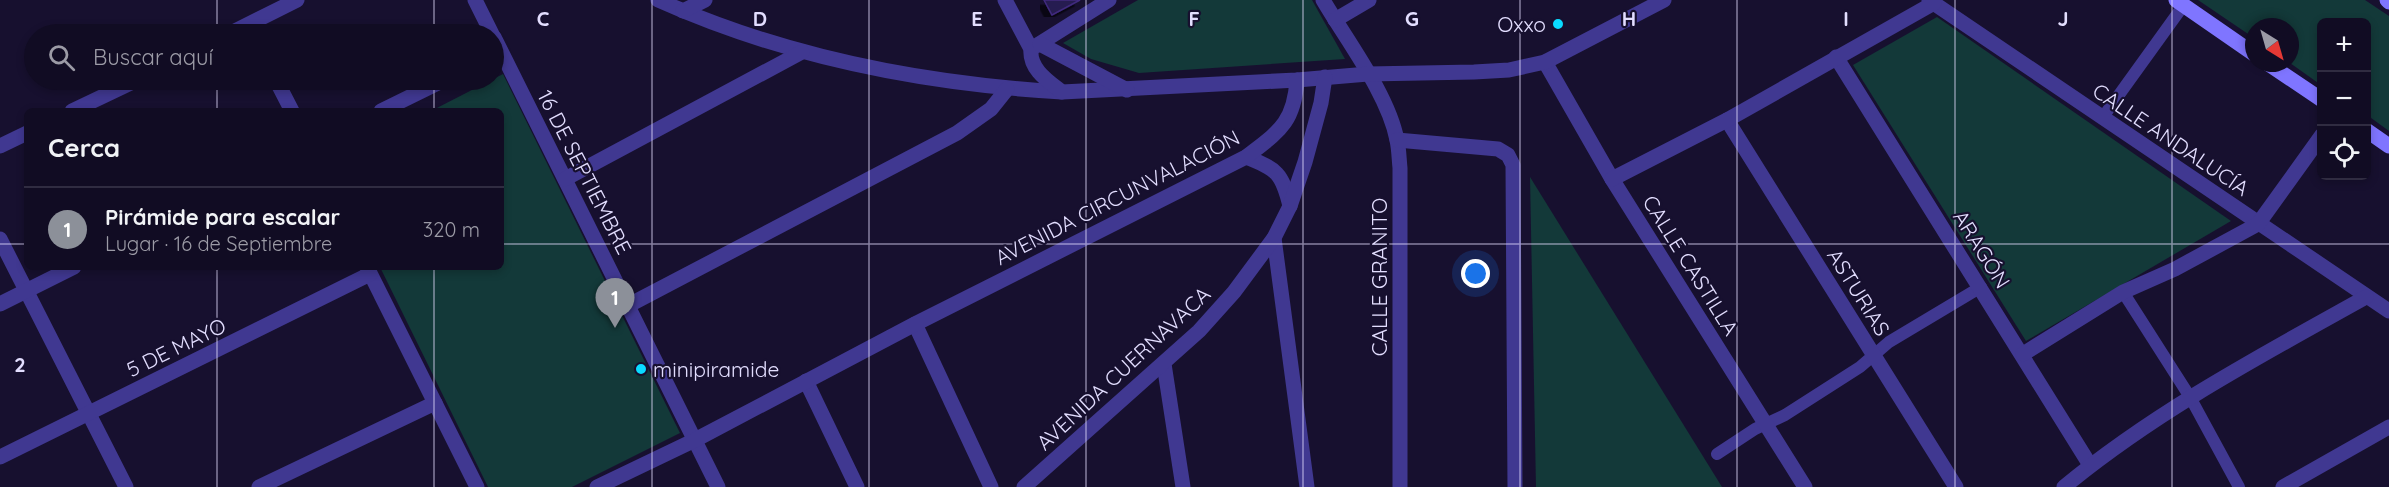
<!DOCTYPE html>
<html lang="es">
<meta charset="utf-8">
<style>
:root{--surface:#110c23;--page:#1e1a30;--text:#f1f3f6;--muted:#9c9ba6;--line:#302c41;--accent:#8c9099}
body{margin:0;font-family:Quicksand,sans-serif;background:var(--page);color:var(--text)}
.controls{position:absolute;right:18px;top:18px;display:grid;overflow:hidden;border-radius:9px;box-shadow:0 3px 9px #0003}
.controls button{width:54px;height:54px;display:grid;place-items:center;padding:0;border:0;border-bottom:2px solid var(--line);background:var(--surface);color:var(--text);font:30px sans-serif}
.compass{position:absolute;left:2245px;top:18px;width:54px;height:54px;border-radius:50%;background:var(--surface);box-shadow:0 3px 9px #0003;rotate:143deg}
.you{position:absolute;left:1476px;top:274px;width:21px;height:21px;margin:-15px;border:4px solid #fff;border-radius:50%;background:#1a73e8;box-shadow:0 0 0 9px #1a73e833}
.badge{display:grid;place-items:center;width:39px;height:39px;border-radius:50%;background:var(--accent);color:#fff;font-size:20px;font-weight:700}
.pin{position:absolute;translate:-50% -50px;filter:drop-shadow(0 2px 3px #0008)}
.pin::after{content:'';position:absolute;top:32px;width:21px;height:18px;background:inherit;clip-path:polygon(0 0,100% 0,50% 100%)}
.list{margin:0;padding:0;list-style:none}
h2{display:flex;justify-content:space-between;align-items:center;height:78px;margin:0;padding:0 24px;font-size:26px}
h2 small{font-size:20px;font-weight:400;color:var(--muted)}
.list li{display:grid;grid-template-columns:39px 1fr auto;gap:18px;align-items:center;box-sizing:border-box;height:84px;padding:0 24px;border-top:2px solid var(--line)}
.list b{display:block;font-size:22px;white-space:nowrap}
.list p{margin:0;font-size:20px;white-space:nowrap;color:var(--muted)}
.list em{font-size:20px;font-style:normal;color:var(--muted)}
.icon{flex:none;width:33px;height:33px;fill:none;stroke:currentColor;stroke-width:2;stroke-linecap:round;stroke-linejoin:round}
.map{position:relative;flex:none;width:2389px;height:487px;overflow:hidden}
.search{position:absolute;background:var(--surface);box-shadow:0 3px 9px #0003;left:24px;top:24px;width:480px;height:66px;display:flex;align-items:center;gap:15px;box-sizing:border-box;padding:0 21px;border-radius:33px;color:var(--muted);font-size:22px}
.panel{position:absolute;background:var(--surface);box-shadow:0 3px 9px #0003;left:24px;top:108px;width:480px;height:162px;border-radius:9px}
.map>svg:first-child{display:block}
.green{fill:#133939}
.building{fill:#281b51;stroke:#402b7f;stroke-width:1.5;filter:url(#shadow)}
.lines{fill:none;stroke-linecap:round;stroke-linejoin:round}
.pedestrian{stroke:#403891;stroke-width:12}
.minor{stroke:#403891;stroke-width:15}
.tertiary{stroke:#403891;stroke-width:15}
.secondary{stroke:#7f75ff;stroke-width:15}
.grid{fill:none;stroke:#e3deff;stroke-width:1.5;stroke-opacity:0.55}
.poi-dot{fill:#0adbff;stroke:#17102f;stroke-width:2}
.labels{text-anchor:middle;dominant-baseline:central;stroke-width:4.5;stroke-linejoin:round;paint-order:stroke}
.poi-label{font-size:21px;fill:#e3deff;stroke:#17102f;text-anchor:end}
.street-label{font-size:21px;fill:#e3deff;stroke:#17102f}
.grid-label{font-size:20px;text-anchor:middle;font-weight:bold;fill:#e3deff;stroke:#17102f;stroke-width:4.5;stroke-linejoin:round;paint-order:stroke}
</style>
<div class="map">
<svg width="2389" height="487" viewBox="0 0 2389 487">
<defs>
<filter id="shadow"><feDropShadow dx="-5.5" dy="5.5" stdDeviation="0" flood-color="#0009"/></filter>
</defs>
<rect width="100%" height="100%" fill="#17102f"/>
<g class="green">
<path d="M 1138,0 L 1312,0 L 1345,59 L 1139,73 L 1091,59 L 1063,43 Z"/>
<path d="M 2198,0 L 2365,0 L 2389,16 L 2389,131 L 2367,115 L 2366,22 L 2322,22 L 2321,85 L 2290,63 L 2290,27 L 2254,27 L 2254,38 Z"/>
<path d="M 1937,17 L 2231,221 L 2026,341 L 1853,65 Z"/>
<path d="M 503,74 L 680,433 L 572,487 L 488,487 L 380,267 L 501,267 L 501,111 L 431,111 Z"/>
<path d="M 1530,177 L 1722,487 L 1536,487 Z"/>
</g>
<path class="building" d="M 1044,0 L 1080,0 L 1052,15 Z"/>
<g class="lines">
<g class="pedestrian">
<path d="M 2103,117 L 2183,6"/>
<path d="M 2123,292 L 2190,397 L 2239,487"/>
<path d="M 1717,454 L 1755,429 L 1785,415 L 1860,367 L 1889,342 L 1981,287"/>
</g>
<g class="minor">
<path d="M 475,0 L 492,34"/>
<path d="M 658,0 C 785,57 924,84 1062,92"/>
<path d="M 1323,0 C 1347,41 1388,94 1397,140 C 1399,149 1399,159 1400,168 L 1400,487"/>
<path d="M 1929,0 L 2389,311"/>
<path d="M 683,11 L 705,0"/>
<path d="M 1335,20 L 1369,0"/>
<path d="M 229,34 L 297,0"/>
<path d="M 494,37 L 718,487"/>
<path d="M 1031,49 L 1109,0"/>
<path d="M 1836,57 L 2090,465"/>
<path d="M 1545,62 L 1612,179 L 1805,487"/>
<path d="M 276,80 L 292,111"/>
<path d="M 72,111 L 137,80"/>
<path d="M 381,111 L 444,80"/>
<path d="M 1727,120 L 1956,487"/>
<path d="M 1397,140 L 1498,149 L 1508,155 L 1513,165 L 1515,487"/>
<path d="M 0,146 L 27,133"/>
<path d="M 565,179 L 802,52"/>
<path d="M 1612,179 L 1727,120 L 1934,3"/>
<path d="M 1274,238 L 1307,487"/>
<path d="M 0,239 L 126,487"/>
<path d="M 367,267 L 477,487"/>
<path d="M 0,304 L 74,267"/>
<path d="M 629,305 L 957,133 L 991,109 L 1007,89"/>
<path d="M 915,324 L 991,487"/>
<path d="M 2023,354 L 2123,292 L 2175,269 L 2258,224 L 2322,135"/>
<path d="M 1164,364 L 1183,487"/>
<path d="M 806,381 L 857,487"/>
<path d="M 0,457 L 370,274"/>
<path d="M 259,487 L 435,403"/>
<path d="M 2064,487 C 2156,411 2262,355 2366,297"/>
<path d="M 2283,487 L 2389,427"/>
</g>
<g class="tertiary">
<path d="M 1005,0 L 1031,49 C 1029,69 1048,81 1062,92 L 1297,80 L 1368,74 L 1474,72 L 1509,70 L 1545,62 L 1664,0"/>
<path d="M 1040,44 L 1127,90"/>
<path d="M 1246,157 C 1277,169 1282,173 1290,206"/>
<path d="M 597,487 L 695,440 L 915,324 L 1246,157 C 1278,132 1294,124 1297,80"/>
<path d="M 1024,487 L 1199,331 L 1234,292 L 1274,238 L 1290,206 L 1305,162 L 1321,103 L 1325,77"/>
</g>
<g class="secondary">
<path d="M 2176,0 L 2254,54"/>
<path d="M 2387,0 L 2389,2"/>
<path d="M 2267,63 L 2322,100"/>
<path d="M 2366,130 L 2389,146"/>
</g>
</g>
<path class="grid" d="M 217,0 L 217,34M 434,0 L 434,34M 652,0 L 652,487M 869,0 L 869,487M 1086,0 L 1086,487M 1303,0 L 1303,487M 1520,0 L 1520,487M 1737,0 L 1737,487M 1955,0 L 1955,487M 2172,0 L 2172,487M 217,80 L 217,111M 434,80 L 434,111M 0,244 L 27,244M 501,244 L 2389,244M 217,267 L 217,487M 434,267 L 434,487"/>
<g class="poi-dot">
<circle cx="1558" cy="24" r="6"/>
<circle cx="641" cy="369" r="6"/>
</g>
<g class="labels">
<g class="poi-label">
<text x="1546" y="24">Oxxo</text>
<text x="653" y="369" text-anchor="start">minipiramide</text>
</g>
<g class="street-label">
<text transform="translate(2171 139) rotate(34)">CALLE ANDALUCÍA</text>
<text transform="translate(585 172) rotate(63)">16 DE SEPTIEMBRE</text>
<text transform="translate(1117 197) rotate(-27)">AVENIDA CIRCUNVALACIÓN</text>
<text transform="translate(1982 249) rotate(58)">ARAGÓN</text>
<text transform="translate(1691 265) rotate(58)">CALLE CASTILLA</text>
<text transform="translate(1379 277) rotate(-90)">CALLE GRANITO</text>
<text transform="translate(1859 292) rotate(58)">ASTURIAS</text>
<text transform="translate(176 347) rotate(-26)">5 DE MAYO</text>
<text transform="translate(1123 368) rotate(-43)">AVENIDA CUERNAVACA</text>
</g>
</g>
<g class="grid-label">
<text x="543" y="26">C</text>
<text x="760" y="26">D</text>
<text x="977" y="26">E</text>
<text x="1194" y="26">F</text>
<text x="1412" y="26">G</text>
<text x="1629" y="26">H</text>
<text x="1846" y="26">I</text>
<text x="2063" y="26">J</text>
<text x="20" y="372">2</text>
</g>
</svg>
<div class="controls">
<button>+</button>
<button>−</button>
<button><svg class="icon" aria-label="locate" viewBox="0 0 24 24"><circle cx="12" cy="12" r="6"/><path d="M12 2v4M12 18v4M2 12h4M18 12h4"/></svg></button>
</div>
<svg class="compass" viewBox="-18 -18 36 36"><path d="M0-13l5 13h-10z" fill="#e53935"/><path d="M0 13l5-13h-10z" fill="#9c9ba6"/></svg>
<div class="you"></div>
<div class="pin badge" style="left:615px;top:328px">1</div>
<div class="search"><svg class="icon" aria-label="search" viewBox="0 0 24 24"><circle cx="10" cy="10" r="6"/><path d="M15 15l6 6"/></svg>Buscar aquí</div>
<section class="panel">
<h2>Cerca<small></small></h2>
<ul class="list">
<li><span class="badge">1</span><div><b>Pirámide para escalar</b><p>Lugar · 16 de Septiembre</p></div><em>320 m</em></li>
</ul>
</section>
</div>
